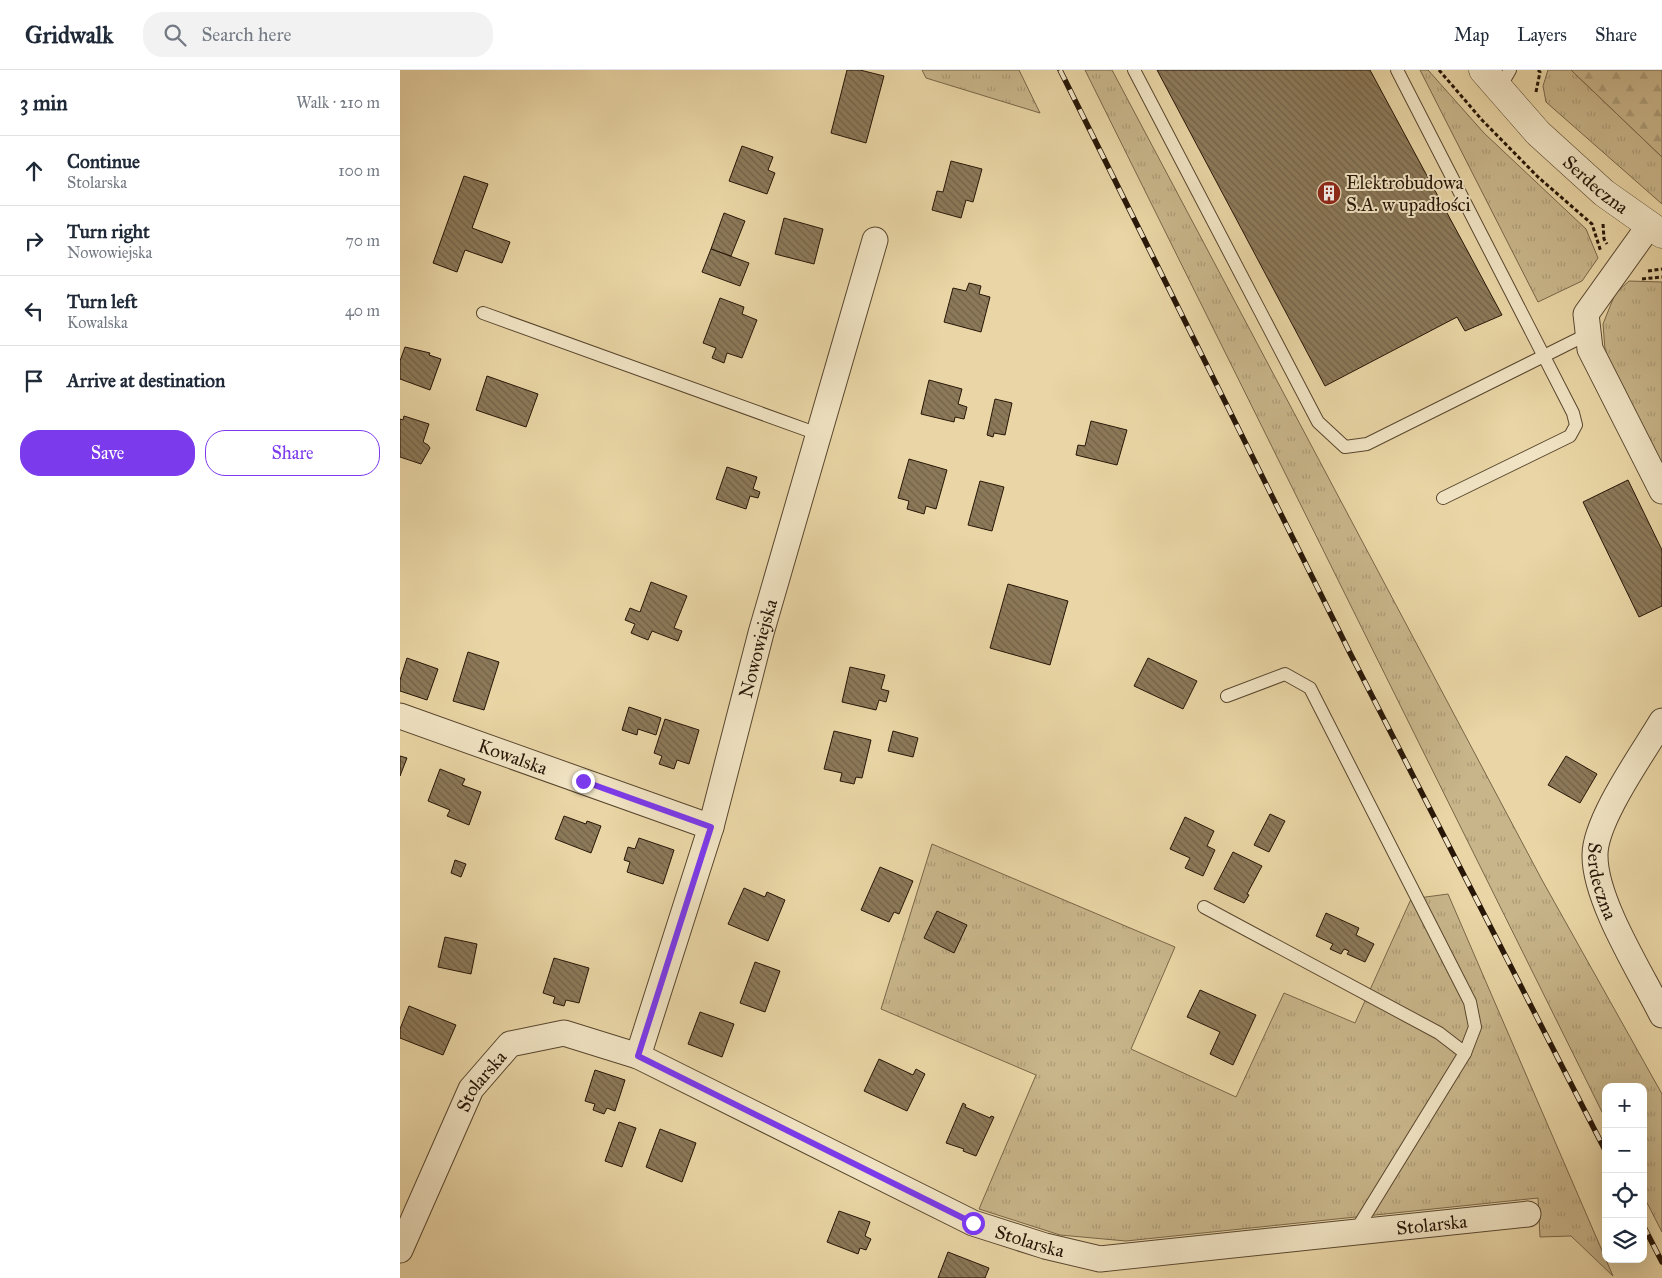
<!DOCTYPE html>
<meta charset="utf-8">
<style>
:root{--surface:#fff;--page:#f2f2f3;--text:#1f2937;--muted:#747a83;--line:#e0e1e3;--accent:#7c3aed}
body{margin:0;font-family:"IM FELL Great Primer",serif;background:var(--page);color:var(--text)}
.controls{position:absolute;right:15px;bottom:15px;display:grid;overflow:hidden;border-radius:10px;box-shadow:0 5px 20px #0002}
.controls button{width:45px;height:45px;display:grid;place-items:center;padding:0;border:0;border-bottom:1px solid var(--line);background:var(--surface);color:var(--text);font:25px sans-serif}
.stop{position:absolute;width:15px;height:15px;margin:-11px;border:4px solid #7c3aed;border-radius:50%;background:#fff}
.stop.end{background:#7c3aed;border-color:#fff;box-shadow:0 1px 5px #0008}
.list{margin:0;padding:0;list-style:none}
h2{display:flex;justify-content:space-between;align-items:center;height:65px;margin:0;padding:0 20px;font-size:21px}
h2 small{font-size:16px;font-weight:400;color:var(--muted)}
.list li{display:grid;grid-template-columns:32px 1fr auto;gap:15px;align-items:center;box-sizing:border-box;height:70px;padding:0 20px;border-top:1px solid var(--line)}
.list b{display:block;font-size:19px;white-space:nowrap}
.list p{margin:0;font-size:16px;white-space:nowrap;color:var(--muted)}
.list em{font-size:16px;font-style:normal;color:var(--muted)}
.actions{display:flex;gap:10px;padding:15px 20px}
.actions a{flex:1;padding:11px 0;border:1px solid var(--accent);border-radius:20px;text-align:center;font-size:18px;color:var(--accent)}
.actions .main{background:var(--accent);color:#fff}
.icon{flex:none;width:28px;height:28px;fill:none;stroke:currentColor;stroke-width:2;stroke-linecap:round;stroke-linejoin:round}
.map{position:relative;flex:none;width:1262px;height:1208px;overflow:hidden}
header{display:flex;align-items:center;gap:30px;box-sizing:border-box;height:70px;padding:0 25px;background:var(--surface);border-bottom:1px solid var(--line)}
header strong{font-size:24px}
nav{display:flex;gap:28px;margin-inline-start:auto;font-size:18px}
.search{width:350px;height:45px;background:var(--page);display:flex;align-items:center;gap:12px;box-sizing:border-box;padding:0 18px;border-radius:20px;color:var(--muted);font-size:19px}
main{display:flex}
aside{flex:1;background:var(--surface)}
.map>svg:first-child{display:block}
.grass{fill:url(#grass-tufts);stroke:#786648}
.forest{fill:url(#forest-firs);stroke:#786648}
.building{fill:url(#building-back-hatch);stroke:#271607}
.lines{fill:none;stroke-linecap:round;stroke-linejoin:round}
.service-casing{stroke:#58462e;stroke-width:14}
.minor-casing{stroke:#58462e;stroke-width:27}
.tertiary-casing{stroke:#58462e;stroke-width:29}
.path{stroke:#271607;stroke-width:3;stroke-dasharray:4 2.5;stroke-linecap:butt}
.service{stroke:#f1e4c4;stroke-width:12}
.minor{stroke:#f1e4c4;stroke-width:25}
.tertiary{stroke:#f1e4c4;stroke-width:28}
.rail-casing{stroke:#271607;stroke-width:5.5}
.rail{stroke:#f1e4c4;stroke-width:4;stroke-dasharray:11;stroke-linecap:butt}
.route{stroke:#7c3aed;stroke-width:6}
.labels{text-anchor:middle;dominant-baseline:central;stroke-width:4;stroke-linejoin:round;paint-order:stroke}
.poi-label{font-size:19px;fill:#271607;stroke:#f1e4c4;text-anchor:start}
.street-label{font-size:19px;fill:#271607;stroke:#f1e4c4}
</style>
<header>
<strong>Gridwalk</strong>
<div class="search"><svg class="icon" aria-label="search" viewBox="0 0 24 24"><circle cx="10" cy="10" r="6"/><path d="M15 15l6 6"/></svg>Search here</div>
<nav><a>Map</a><a>Layers</a><a>Share</a></nav>
</header>
<main>
<aside>
<h2>3 min<small>Walk · 210 m</small></h2>
<ul class="list">
<li><svg class="icon" aria-label="ahead" viewBox="0 0 24 24"><path d="M12 20V5M6 11l6-6 6 6"/></svg><div><b>Continue</b><p>Stolarska</p></div><em>100 m</em></li>
<li><svg class="icon" aria-label="right" viewBox="0 0 24 24"><path d="M7 20v-9h11M14 6l5 5-5 5"/></svg><div><b>Turn right</b><p>Nowowiejska</p></div><em>70 m</em></li>
<li><svg class="icon" aria-label="left" viewBox="0 0 24 24"><path d="M17 20v-9H6M10 6l-5 5 5 5"/></svg><div><b>Turn left</b><p>Kowalska</p></div><em>40 m</em></li>
<li><svg class="icon" aria-label="arrive" viewBox="0 0 24 24"><path d="M6 21V4h12l-3 4 3 4H6"/></svg><div><b>Arrive at destination</b></div></li>
</ul>
<div class="actions"><a class="main">Save</a><a>Share</a></div>
</aside>
<div class="map">
<svg width="1262" height="1208" viewBox="0 0 1262 1208">
<defs>
<pattern id="grass-tufts" width="24" height="20" patternUnits="userSpaceOnUse" patternTransform="scale(1.25)"><rect width="24" height="20" fill="#c8b58a"/><path d="M3 7l-1-3M5 7V3M7 7l1-3M15 17l-1-3M17 17v-4M19 17l1-3" fill="none" stroke="#ac9b76"/></pattern>
<pattern id="forest-firs" width="22" height="20" patternUnits="userSpaceOnUse" patternTransform="scale(1.25)"><rect width="22" height="20" fill="#c8b58a"/><path d="M5 1l3.5 6h-7zM16 11l3.5 6h-7z" fill="#ac9b76"/></pattern>
<pattern id="building-back-hatch" width="6" height="6" patternUnits="userSpaceOnUse" patternTransform="scale(1.25)"><rect width="6" height="6" fill="#8c7959"/><path d="M-1 5l2 2M0 0l6 6M5-1l2 2" fill="none" stroke="#726248"/></pattern>
</defs>
<rect width="100%" height="100%" fill="#e9d5a5"/>
<filter id="stains"><feTurbulence type="fractalNoise" baseFrequency=".004" numOctaves="4"/><feColorMatrix values="0 0 0 0 .2 0 0 0 0 .09 0 0 0 0 .02 0 0 0 .5 -.17"/></filter>
<radialGradient id="worn" r=".72"><stop offset=".6" stop-color="#630" stop-opacity="0"/><stop offset="1" stop-color="#630" stop-opacity=".3"/></radialGradient>
<g class="grass">
<path d="M 522,0 L 619,0 L 640,43 L 526,8 Z"/>
<path d="M 685,0 L 712,0 L 1142,810 L 1262,1024 L 1262,1162 L 1243,1125 L 1243,1017 L 1206,1017 L 1206,1050 Z"/>
<path d="M 1020,0 L 1028,0 L 1084,63 L 1186,159 L 1198,188 L 1182,211 L 1138,232 Z"/>
<path d="M 1148,0 L 1171,0 L 1262,87 L 1262,134 L 1146,32 L 1143,16 Z"/>
<path d="M 1229,211 L 1262,212 L 1262,402 L 1206,292 L 1203,254 L 1215,224 Z"/>
<path d="M 532,774 L 775,877 L 731,979 L 836,1027 L 884,923 L 955,953 L 1011,829 L 1048,824 L 1213,1206 L 1171,1166 L 1140,1167 L 1138,1128 L 726,1171 L 660,1165 L 579,1139 L 636,1005 L 481,939 Z"/>
</g>
<path class="forest" d="M 1171,0 L 1262,0 L 1262,87 Z"/>
<g class="building">
<path d="M 447,0 L 460,0 L 484,6 L 466,73 L 431,63 Z"/>
<path d="M 757,0 L 970,0 L 1102,245 L 1065,261 L 1057,247 L 925,316 Z"/>
<path d="M 342,76 L 373,87 L 368,100 L 375,103 L 367,124 L 329,111 Z"/>
<path d="M 551,91 L 582,99 L 573,132 L 566,130 L 561,148 L 532,140 L 537,121 L 543,122 Z"/>
<path d="M 64,106 L 88,114 L 72,158 L 110,172 L 102,193 L 65,180 L 57,202 L 33,193 Z"/>
<path d="M 324,143 L 345,151 L 331,186 L 311,179 Z"/>
<path d="M 384,148 L 423,159 L 414,194 L 375,184 Z"/>
<path d="M 311,179 L 349,193 L 340,216 L 302,202 Z"/>
<path d="M 569,213 L 581,216 L 579,224 L 590,227 L 581,262 L 544,252 L 553,218 L 566,221 Z"/>
<path d="M 320,228 L 344,237 L 342,244 L 357,250 L 342,288 L 327,283 L 324,293 L 312,288 L 316,278 L 303,273 Z"/>
<path d="M 5,277 L 30,283 L 29,285 L 41,289 L 30,320 L 0,309 L 0,291 Z"/>
<path d="M 87,306 L 138,324 L 126,357 L 76,340 Z"/>
<path d="M 529,310 L 562,319 L 558,334 L 567,337 L 564,349 L 555,347 L 554,352 L 521,344 Z"/>
<path d="M 595,329 L 612,333 L 605,365 L 594,363 L 593,367 L 587,365 Z"/>
<path d="M 4,346 L 29,354 L 23,372 L 28,375 L 30,378 L 21,394 L 0,387 L 0,349 L 3,350 Z"/>
<path d="M 691,351 L 727,360 L 717,395 L 676,385 L 678,375 L 685,376 Z"/>
<path d="M 509,389 L 547,400 L 536,439 L 526,436 L 524,444 L 507,439 L 509,431 L 498,428 Z"/>
<path d="M 327,397 L 357,407 L 353,419 L 360,422 L 358,428 L 350,426 L 346,439 L 316,429 Z"/>
<path d="M 1228,410 L 1262,480 L 1262,536 L 1239,547 L 1183,432 Z"/>
<path d="M 580,411 L 604,417 L 592,461 L 568,455 Z"/>
<path d="M 251,512 L 287,526 L 274,558 L 282,561 L 278,571 L 252,561 L 248,570 L 231,563 L 235,554 L 225,550 L 230,538 L 240,542 Z"/>
<path d="M 608,514 L 668,531 L 650,595 L 590,578 Z"/>
<path d="M 68,582 L 99,592 L 84,640 L 53,631 Z"/>
<path d="M 7,588 L 38,599 L 27,630 L 0,621 L 0,610 Z"/>
<path d="M 748,588 L 797,611 L 783,639 L 734,616 Z"/>
<path d="M 450,597 L 485,605 L 481,619 L 489,621 L 486,632 L 479,630 L 476,640 L 442,632 Z"/>
<path d="M 229,637 L 261,648 L 256,665 L 238,659 L 237,665 L 222,660 Z"/>
<path d="M 265,649 L 299,660 L 289,694 L 277,690 L 274,699 L 259,694 L 262,686 L 254,683 Z"/>
<path d="M 434,661 L 471,670 L 462,708 L 456,707 L 454,714 L 440,711 L 442,703 L 424,699 Z"/>
<path d="M 493,661 L 518,668 L 513,687 L 488,681 Z"/>
<path d="M 0,686 L 7,688 L 0,706 Z"/>
<path d="M 1166,686 L 1197,704 L 1180,733 L 1148,715 Z"/>
<path d="M 40,699 L 65,709 L 62,715 L 81,722 L 69,755 L 47,746 L 50,740 L 28,731 Z"/>
<path d="M 870,744 L 885,751 L 869,782 L 854,775 Z"/>
<path d="M 164,746 L 186,754 L 187,751 L 201,756 L 191,783 L 155,769 Z"/>
<path d="M 785,747 L 814,761 L 807,776 L 815,780 L 803,806 L 785,798 L 790,788 L 770,779 Z"/>
<path d="M 239,768 L 274,780 L 263,814 L 227,802 L 230,792 L 224,790 L 228,777 L 235,779 Z"/>
<path d="M 833,782 L 862,796 L 847,824 L 849,825 L 844,833 L 814,819 Z"/>
<path d="M 55,790 L 66,794 L 61,807 L 51,803 Z"/>
<path d="M 480,797 L 513,811 L 499,844 L 494,842 L 489,852 L 461,840 Z"/>
<path d="M 344,818 L 365,827 L 367,822 L 385,830 L 368,871 L 328,854 Z"/>
<path d="M 537,841 L 567,855 L 554,883 L 524,868 Z"/>
<path d="M 926,843 L 959,858 L 956,865 L 974,874 L 965,892 L 947,884 L 949,881 L 944,879 L 941,884 L 930,879 L 933,874 L 916,866 Z"/>
<path d="M 45,867 L 77,874 L 71,904 L 38,897 Z"/>
<path d="M 154,888 L 189,898 L 179,933 L 166,930 L 164,936 L 153,933 L 155,927 L 143,923 Z"/>
<path d="M 355,892 L 380,901 L 365,942 L 340,933 Z"/>
<path d="M 800,920 L 856,945 L 833,995 L 810,984 L 820,962 L 787,947 Z"/>
<path d="M 9,936 L 56,955 L 43,985 L 0,968 L 0,959 Z"/>
<path d="M 300,942 L 334,954 L 322,987 L 288,974 Z"/>
<path d="M 479,989 L 513,1005 L 516,999 L 525,1004 L 507,1041 L 464,1021 Z"/>
<path d="M 195,1000 L 225,1010 L 215,1041 L 207,1038 L 204,1044 L 193,1040 L 195,1034 L 185,1031 Z"/>
<path d="M 563,1033 L 566,1035 L 565,1037 L 590,1048 L 591,1046 L 594,1047 L 576,1086 L 563,1081 L 564,1079 L 546,1073 Z"/>
<path d="M 219,1052 L 236,1058 L 222,1097 L 205,1091 Z"/>
<path d="M 260,1059 L 296,1073 L 282,1112 L 246,1097 Z"/>
<path d="M 439,1141 L 470,1152 L 465,1166 L 471,1169 L 466,1180 L 460,1178 L 458,1184 L 427,1172 Z"/>
<path d="M 548,1182 L 589,1198 L 585,1208 L 538,1208 Z"/>
</g>
<g class="lines">
<g class="service-casing">
<g id="service">
<path d="M 734,0 L 918,352 L 945,377 L 967,374 L 1188,264"/>
<path d="M 997,0 L 1173,343 L 1176,355 L 1170,366 L 1043,428"/>
<path d="M 1099,19 L 1110,0"/>
<path d="M 83,243 L 418,364"/>
<path d="M 827,626 L 885,604 L 910,618 L 1070,932 L 1075,957 L 1065,983 L 955,1162"/>
<path d="M 804,837 L 1039,963 L 1065,983"/>
</g>
</g>
<g class="minor-casing">
<g id="minor">
<path d="M 1249,156 L 1186,244 L 1190,279 L 1262,421"/>
<path id="s1" d="M 0,646 L 311,757"/>
<path id="s2" d="M 1262,651 C 1243,683 1194,751 1195,786 C 1195,831 1241,903 1262,945"/>
<path id="s3" d="M 238,986 L 311,757 L 361,563 L 475,170"/>
<path id="s4" d="M 0,1180 L 71,1019 L 110,974 L 164,963 L 238,986 L 573,1153 L 645,1176 L 700,1189 L 1128,1144"/>
</g>
</g>
<g class="tertiary-casing">
<g id="tertiary">
<path id="s5" d="M 1083,0 L 1138,63 L 1204,123 L 1262,164"/>
</g>
</g>
<g class="path">
<path d="M 1039,0 L 1082,50 L 1138,107 L 1192,154 L 1201,182"/>
<path d="M 1136,22 L 1140,2 L 1138,0"/>
<path d="M 1203,154 L 1204,169 L 1207,174"/>
<path d="M 1248,201 L 1262,199"/>
<path d="M 1242,209 L 1262,207"/>
</g>
<use href="#service" class="service"/>
<use href="#minor" class="minor"/>
<use href="#tertiary" class="tertiary"/>
<g class="rail-casing">
<g id="rail">
<path d="M 660,0 L 950,583 L 1206,1082"/>
<path d="M 1243,1155 L 1262,1192"/>
</g>
</g>
<use href="#rail" class="rail"/>
</g>
<g class="lines">
<path class="route" d="M 183,711 L 311,757 L 238,986 L 573,1153"/>
</g>
<defs>
<g id="building-disc" transform="scale(1.25)"><circle r="9.5" fill="#8f2418" stroke="#f1e4c4"/><path d="M-4-6H4V6H1V3H-1V6H-4ZM-2.5-4.3h1.7v1.8h-1.7ZM.8-4.3h1.7v1.8H.8ZM-2.5-1h1.7V.8h-1.7ZM.8-1h1.7V.8H.8Z" fill="#fff"/></g>
</defs>
<g fill-rule="evenodd">
<use href="#building-disc" x="929" y="123"/>
</g>
<g class="labels">
<g class="poi-label">
<text x="946" y="112">Elektrobudowa<tspan x="946" dy="22">S.A. w upadłości</tspan></text>
</g>
<g class="street-label">
<text stroke="none"><textPath href="#s5" startOffset="161">Serdeczna</textPath></text>
<text stroke="none"><textPath href="#s3" startOffset="425">Nowowiejska</textPath></text>
<text stroke="none"><textPath href="#s1" startOffset="120">Kowalska</textPath></text>
<text stroke="none"><textPath href="#s2" startOffset="178">Serdeczna</textPath></text>
<text stroke="none"><textPath href="#s4" startOffset="188">Stolarska</textPath></text>
<text stroke="none"><textPath href="#s4" startOffset="1208">Stolarska</textPath></text>
<text stroke="none"><textPath href="#s4" startOffset="802">Stolarska</textPath></text>
</g>
</g>
<rect width="100%" height="100%" filter="url(#stains)"/>
<rect width="100%" height="100%" fill="url(#worn)"/>
</svg>
<div class="controls">
<button>+</button>
<button>−</button>
<button><svg class="icon" aria-label="locate" viewBox="0 0 24 24"><circle cx="12" cy="12" r="6"/><path d="M12 2v4M12 18v4M2 12h4M18 12h4"/></svg></button>
<button><svg class="icon" aria-label="layers" viewBox="0 0 24 24"><path d="M12 4l9 5-9 5-9-5zM3 14l9 5 9-5"/></svg></button>
</div>
<div class="stop" style="left:573px;top:1153px"></div>
<div class="stop end" style="left:183px;top:711px"></div>
</div>
</main>
